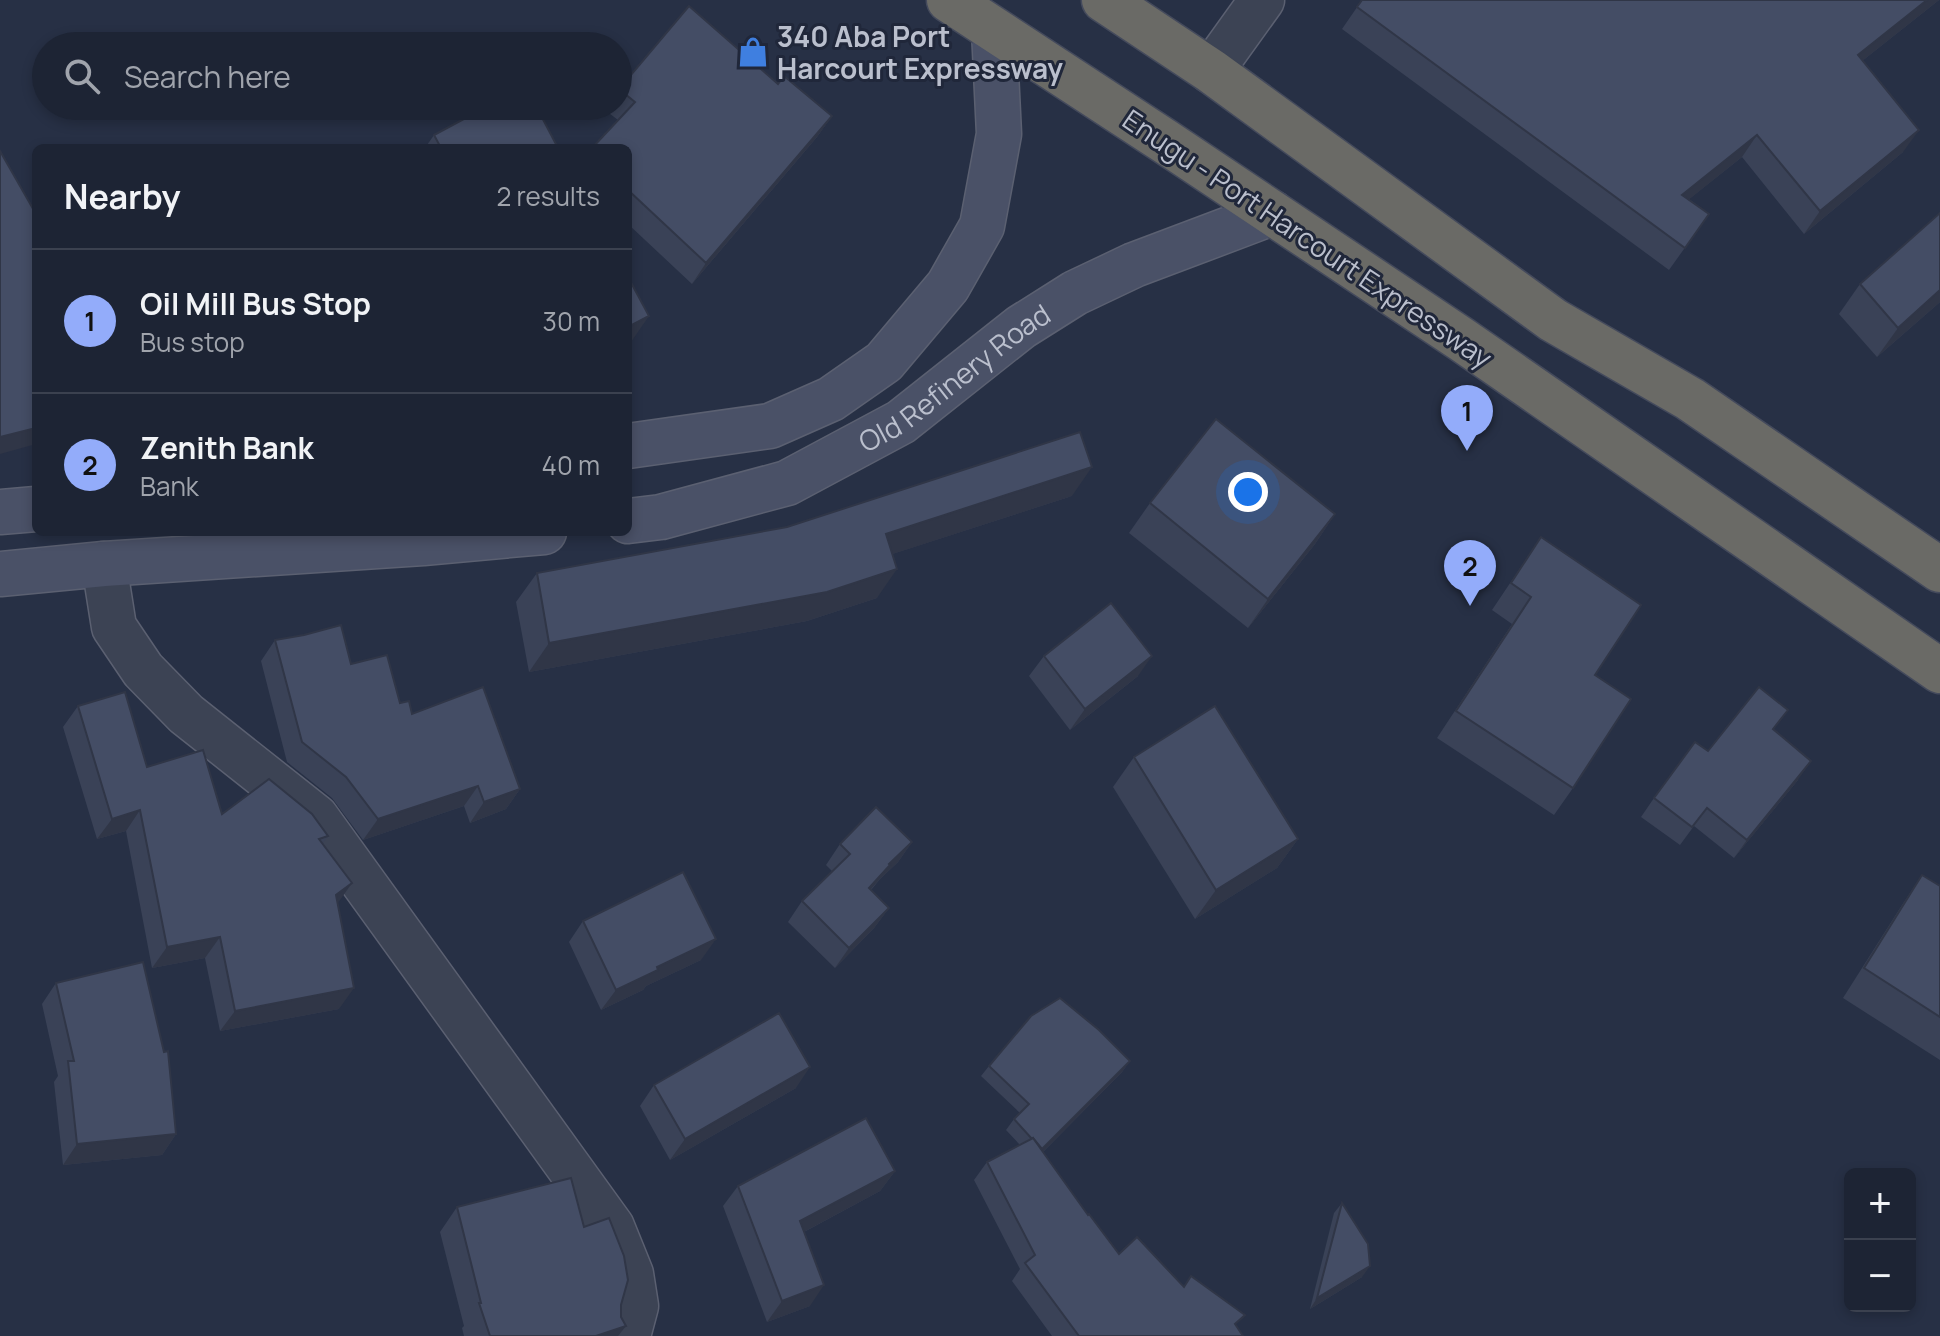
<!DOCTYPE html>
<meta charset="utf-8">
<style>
:root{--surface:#1d2434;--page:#252c3c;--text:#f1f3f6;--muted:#a0a4ac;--line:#3b414f;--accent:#93acfa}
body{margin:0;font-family:Manrope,sans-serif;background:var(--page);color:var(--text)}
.controls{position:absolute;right:24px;bottom:24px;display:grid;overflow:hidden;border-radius:12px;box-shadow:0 4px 12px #0003}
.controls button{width:72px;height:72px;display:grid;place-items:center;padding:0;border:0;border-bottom:2px solid var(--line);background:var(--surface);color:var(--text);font:40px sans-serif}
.you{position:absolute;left:1248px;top:492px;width:28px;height:28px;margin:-20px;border:6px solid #fff;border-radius:50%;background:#1a73e8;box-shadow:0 0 0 12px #1a73e833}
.badge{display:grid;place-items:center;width:52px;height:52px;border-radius:50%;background:var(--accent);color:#111;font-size:26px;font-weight:700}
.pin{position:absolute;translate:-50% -66px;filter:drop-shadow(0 2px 4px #0008)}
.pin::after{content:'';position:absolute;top:42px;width:28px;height:24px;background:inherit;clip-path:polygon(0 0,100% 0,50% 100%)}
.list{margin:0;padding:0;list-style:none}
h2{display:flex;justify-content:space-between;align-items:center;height:104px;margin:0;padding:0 32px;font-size:34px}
h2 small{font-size:26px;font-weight:400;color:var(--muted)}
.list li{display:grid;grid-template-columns:52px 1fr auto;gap:24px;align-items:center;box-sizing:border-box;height:144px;padding:0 32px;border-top:2px solid var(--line)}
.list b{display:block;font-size:30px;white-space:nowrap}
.list p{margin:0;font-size:26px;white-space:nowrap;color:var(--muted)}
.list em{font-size:26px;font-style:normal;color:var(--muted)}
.icon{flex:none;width:44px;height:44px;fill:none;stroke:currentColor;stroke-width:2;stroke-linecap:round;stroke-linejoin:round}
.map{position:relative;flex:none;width:1940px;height:1336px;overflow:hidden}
.search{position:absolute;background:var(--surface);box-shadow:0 4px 12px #0003;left:32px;top:32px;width:600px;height:88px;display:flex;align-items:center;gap:20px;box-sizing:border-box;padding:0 28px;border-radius:44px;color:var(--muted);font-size:30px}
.panel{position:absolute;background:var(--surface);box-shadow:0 4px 12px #0003;left:32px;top:144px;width:600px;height:392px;border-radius:12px}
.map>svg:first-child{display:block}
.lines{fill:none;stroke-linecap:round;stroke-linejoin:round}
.minor-casing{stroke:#5b6071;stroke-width:47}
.tertiary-casing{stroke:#5b6071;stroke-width:47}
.secondary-casing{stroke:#5b6071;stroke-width:47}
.trunk-casing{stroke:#444a5c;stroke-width:47}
.minor{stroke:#3c4354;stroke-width:44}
.tertiary{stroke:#3c4354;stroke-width:44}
.secondary{stroke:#4a5167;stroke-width:44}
.trunk{stroke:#6a6a66;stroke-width:44}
.wall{fill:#3a4257}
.shaded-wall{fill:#303647}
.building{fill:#444d65;stroke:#303647;stroke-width:2}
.labels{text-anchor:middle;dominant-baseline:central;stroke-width:6;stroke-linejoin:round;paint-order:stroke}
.poi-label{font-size:28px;font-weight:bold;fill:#babfcd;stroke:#20273a;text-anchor:start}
.street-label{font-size:28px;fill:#babfcd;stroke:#20273a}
</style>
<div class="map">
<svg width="1940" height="1336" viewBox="0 0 1940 1336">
<rect width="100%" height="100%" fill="#273045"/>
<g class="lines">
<g class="minor-casing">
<path id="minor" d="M 104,564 L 114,627 L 143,670 L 186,714 L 316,817 L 612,1227 L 631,1274 L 636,1306 L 628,1336"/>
</g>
<g class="tertiary-casing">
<path id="tertiary" d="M 1211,71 L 1262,0"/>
</g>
<g class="secondary-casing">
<g id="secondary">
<path d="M 628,446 L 770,426 L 831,399 L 884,362 L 948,286 L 982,226 L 999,134 L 994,31"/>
<path d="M 0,512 L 36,509"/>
<path id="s1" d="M 628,521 L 661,517 L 787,483 L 901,422 L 1021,327 L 1075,293 L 1134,265 L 1272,213"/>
<path d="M 0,574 L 104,564 L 423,543 L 544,532"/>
</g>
</g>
<g class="trunk-casing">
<g id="trunk">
<path d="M 949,0 L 1166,142 L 1461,339 L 1940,671"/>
<path d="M 1104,0 L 1211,71 L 1553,320 L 1690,399 L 1940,570"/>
</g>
</g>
<use href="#minor" class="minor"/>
<use href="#tertiary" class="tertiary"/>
<use href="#secondary" class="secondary"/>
<use href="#trunk" class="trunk"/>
</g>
<g class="wall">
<path d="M 1362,0 L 1939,0 L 1862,61 L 1903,152 L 1804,234 L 1742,157 L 1689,199 L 1709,214 L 1669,270 L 1342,29 Z"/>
<path d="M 778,84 L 832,116 L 817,137 L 692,284 L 628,224 L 628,148 L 618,120 L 605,110 L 608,106 L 618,106 L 618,91 L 619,89 Z"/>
<path d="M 434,135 L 558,148 L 425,148 Z"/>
<path d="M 1860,284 L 1940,302 L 1877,357 L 1839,314 Z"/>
<path d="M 1072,496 L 892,554 L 877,598 L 807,621 L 529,672 L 516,602 L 537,573 Z"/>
<path d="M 1150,503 L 1335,514 L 1315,544 L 1248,628 L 1129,533 Z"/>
<path d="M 1541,537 L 1595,675 L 1573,788 L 1554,815 L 1437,738 L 1512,624 L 1492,610 Z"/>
<path d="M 275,640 L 351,664 L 412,714 L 520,789 L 506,809 L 470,823 L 464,806 L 363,840 L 332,798 L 287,762 L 261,661 Z"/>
<path d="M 1044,656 L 1138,676 L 1070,730 L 1029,676 Z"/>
<path d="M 78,706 L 147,767 L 222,814 L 328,836 L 323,843 L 338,903 L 339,1009 L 220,1031 L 205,958 L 152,968 L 126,831 L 97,839 L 63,727 Z"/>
<path d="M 1774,731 L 1798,780 L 1734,858 L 1694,826 L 1680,845 L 1641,817 L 1654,798 L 1708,751 Z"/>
<path d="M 1134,757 L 1298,839 L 1277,868 L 1195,919 L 1113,787 Z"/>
<path d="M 912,842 L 898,862 L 880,879 L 871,890 L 889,908 L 874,928 L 835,968 L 788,922 L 802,901 L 832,871 L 826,865 L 840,844 Z"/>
<path d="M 1922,875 L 1940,886 L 1940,1060 L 1843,998 L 1902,905 Z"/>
<path d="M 583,921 L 701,960 L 646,986 L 643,990 L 601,1010 L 569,942 Z"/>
<path d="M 56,983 L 176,1134 L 162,1155 L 63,1165 L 54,1082 L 58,1076 L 42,1004 Z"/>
<path d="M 1130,1061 L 1122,1072 L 1043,1152 L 1088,1215 L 1119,1254 L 1184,1287 L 1237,1328 L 1243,1336 L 1052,1336 L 1012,1281 L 1020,1269 L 974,1180 L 987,1162 L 1020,1145 L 1006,1130 L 1014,1119 L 1020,1113 L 981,1076 L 989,1066 Z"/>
<path d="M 654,1085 L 796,1088 L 670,1160 L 640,1106 Z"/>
<path d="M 895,1171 L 880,1191 L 804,1232 L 810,1306 L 767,1322 L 723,1206 L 738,1186 Z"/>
<path d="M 1342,1203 L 1362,1277 L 1310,1309 L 1334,1213 Z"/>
<path d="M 457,1207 L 584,1227 L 621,1305 L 618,1336 L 464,1336 L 462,1328 L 464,1326 L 440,1232 Z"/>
</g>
<g class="shaded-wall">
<path d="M 1927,0 L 1939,0 L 1842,77 L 1858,55 Z"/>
<path d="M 832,116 L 817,137 L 692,284 L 706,263 Z"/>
<path d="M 1919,130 L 1903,152 L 1804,234 L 1820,211 Z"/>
<path d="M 1757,135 L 1742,157 L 1667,217 L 1682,195 Z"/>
<path d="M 1940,290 L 1940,302 L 1877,357 L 1898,328 Z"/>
<path d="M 649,316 L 631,342 L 628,344 L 628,327 Z"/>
<path d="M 36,428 L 36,444 L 0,454 L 0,437 Z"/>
<path d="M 1092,467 L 1072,496 L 865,563 L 886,534 Z"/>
<path d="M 1335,514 L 1315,544 L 1248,628 L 1268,599 Z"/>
<path d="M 897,569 L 877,598 L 807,621 L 529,672 L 549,643 Z"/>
<path d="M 1152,656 L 1138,676 L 1070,730 L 1085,709 Z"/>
<path d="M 1811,761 L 1798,780 L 1734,858 L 1747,840 Z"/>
<path d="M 478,786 L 464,806 L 363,840 L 378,819 Z"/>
<path d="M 520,789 L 506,809 L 470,823 L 484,802 Z"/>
<path d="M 140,810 L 126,831 L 97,839 L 112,819 Z"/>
<path d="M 1298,839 L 1277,868 L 1195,919 L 1216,890 Z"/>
<path d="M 912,842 L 898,862 L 880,879 L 854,908 L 869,888 L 889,864 Z"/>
<path d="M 352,883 L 338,903 L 336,895 Z"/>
<path d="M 889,908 L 874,928 L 835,968 L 849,948 Z"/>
<path d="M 220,937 L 205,958 L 152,968 L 167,947 Z"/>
<path d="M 716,939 L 701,960 L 646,986 L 643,990 L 601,1010 L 616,990 L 657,967 Z"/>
<path d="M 354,988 L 339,1009 L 220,1031 L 235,1011 Z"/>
<path d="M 1130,1061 L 1122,1072 L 1035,1160 L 1042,1149 Z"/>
<path d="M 810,1067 L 796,1088 L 670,1160 L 685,1139 Z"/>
<path d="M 176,1134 L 162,1155 L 63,1165 L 77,1144 Z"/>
<path d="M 895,1171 L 880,1191 L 785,1242 L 800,1221 Z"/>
<path d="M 1370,1266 L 1362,1277 L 1310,1309 L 1317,1298 Z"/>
<path d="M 824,1285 L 810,1306 L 767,1322 L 782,1301 Z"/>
<path d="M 626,1326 L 618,1336 L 596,1336 Z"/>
</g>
<g class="building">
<path d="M 1362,0 L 1927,0 L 1858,55 L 1919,130 L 1820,211 L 1757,135 L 1682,195 L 1709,214 L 1685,248 L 1357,7 Z"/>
<path d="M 689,6 L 778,84 L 784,76 L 832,116 L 706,263 L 628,190 L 628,148 L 592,148 L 635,102 L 619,89 Z"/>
<path d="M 488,106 L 536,106 L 558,148 L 441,148 L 434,135 Z"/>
<path d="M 0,151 L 36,214 L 36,428 L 0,437 Z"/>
<path d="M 1940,213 L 1940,290 L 1898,328 L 1860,284 Z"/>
<path d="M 628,277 L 649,316 L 628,327 Z"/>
<path d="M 1216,419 L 1335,514 L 1268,599 L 1150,503 Z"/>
<path d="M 1080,432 L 1092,467 L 886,534 L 897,569 L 827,592 L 549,643 L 537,573 L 787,527 Z"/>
<path d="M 1541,537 L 1641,605 L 1595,675 L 1631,699 L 1573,788 L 1456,711 L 1531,597 L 1511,583 Z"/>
<path d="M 1111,603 L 1152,656 L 1085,709 L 1044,656 Z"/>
<path d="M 341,625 L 351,664 L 387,655 L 400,703 L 409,701 L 412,714 L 483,687 L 520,789 L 484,802 L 478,786 L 378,819 L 346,777 L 302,742 L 275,640 L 304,635 Z"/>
<path d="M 1759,687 L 1788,710 L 1773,729 L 1811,761 L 1747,840 L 1707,808 L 1692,827 L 1654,798 L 1695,742 L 1708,751 Z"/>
<path d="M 125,692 L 147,767 L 203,750 L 222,814 L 269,779 L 312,814 L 328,836 L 319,839 L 352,883 L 336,895 L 354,988 L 235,1011 L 220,937 L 167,947 L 140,810 L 112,819 L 78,706 Z"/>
<path d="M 1215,706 L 1298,839 L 1216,890 L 1134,757 Z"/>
<path d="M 876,807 L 912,842 L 889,864 L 890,865 L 869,888 L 889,908 L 849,948 L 802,901 L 850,854 L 840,844 Z"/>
<path d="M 683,872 L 716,939 L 657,967 L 658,970 L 616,990 L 583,921 Z"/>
<path d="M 1922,875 L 1940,886 L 1940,1017 L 1864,968 Z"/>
<path d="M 143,962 L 164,1052 L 168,1051 L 176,1134 L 77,1144 L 68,1061 L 74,1061 L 56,983 Z"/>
<path d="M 1060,998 L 1099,1030 L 1130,1061 L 1042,1149 L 1033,1138 L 1032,1139 L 1014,1119 L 1029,1104 L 989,1066 L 1031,1016 Z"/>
<path d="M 779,1013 L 810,1067 L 685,1139 L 654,1085 Z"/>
<path d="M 866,1118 L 895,1171 L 800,1221 L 824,1285 L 782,1301 L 738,1186 Z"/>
<path d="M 1033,1138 L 1088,1215 L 1089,1214 L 1119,1254 L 1137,1237 L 1184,1287 L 1191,1276 L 1245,1315 L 1235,1324 L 1243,1336 L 1079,1336 L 1025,1263 L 1035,1255 L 987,1162 Z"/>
<path d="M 571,1178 L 584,1227 L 609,1218 L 624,1256 L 628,1280 L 621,1305 L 621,1317 L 626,1326 L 596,1336 L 490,1336 L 479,1303 L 481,1303 L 457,1207 Z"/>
<path d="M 1342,1203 L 1368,1244 L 1370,1266 L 1317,1298 Z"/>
</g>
<defs>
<g id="shop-bare" transform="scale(2.4)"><path d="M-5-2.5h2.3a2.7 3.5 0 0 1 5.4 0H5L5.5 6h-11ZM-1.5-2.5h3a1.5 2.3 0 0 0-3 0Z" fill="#3f7fe0" stroke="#20273a" stroke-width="2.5" paint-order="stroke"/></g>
</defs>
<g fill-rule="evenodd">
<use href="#shop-bare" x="753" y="52"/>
</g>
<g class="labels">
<g class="poi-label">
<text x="777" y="36">340 Aba Port<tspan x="777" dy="32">Harcourt Expressway</tspan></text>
</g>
<g class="street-label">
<text transform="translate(1308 238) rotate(34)">Enugu - Port Harcourt Expressway</text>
<text stroke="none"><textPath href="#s1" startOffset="362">Old Refinery Road</textPath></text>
</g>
</g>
</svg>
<div class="controls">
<button>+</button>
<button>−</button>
</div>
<div class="you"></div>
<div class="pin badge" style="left:1467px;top:451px">1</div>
<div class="pin badge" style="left:1470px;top:606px">2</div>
<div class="search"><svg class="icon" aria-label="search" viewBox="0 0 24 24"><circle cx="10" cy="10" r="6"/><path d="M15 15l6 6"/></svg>Search here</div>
<section class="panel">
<h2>Nearby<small>2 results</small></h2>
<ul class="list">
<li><span class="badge">1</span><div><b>Oil Mill Bus Stop</b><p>Bus stop</p></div><em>30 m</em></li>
<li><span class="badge">2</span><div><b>Zenith Bank</b><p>Bank</p></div><em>40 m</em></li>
</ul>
</section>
</div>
